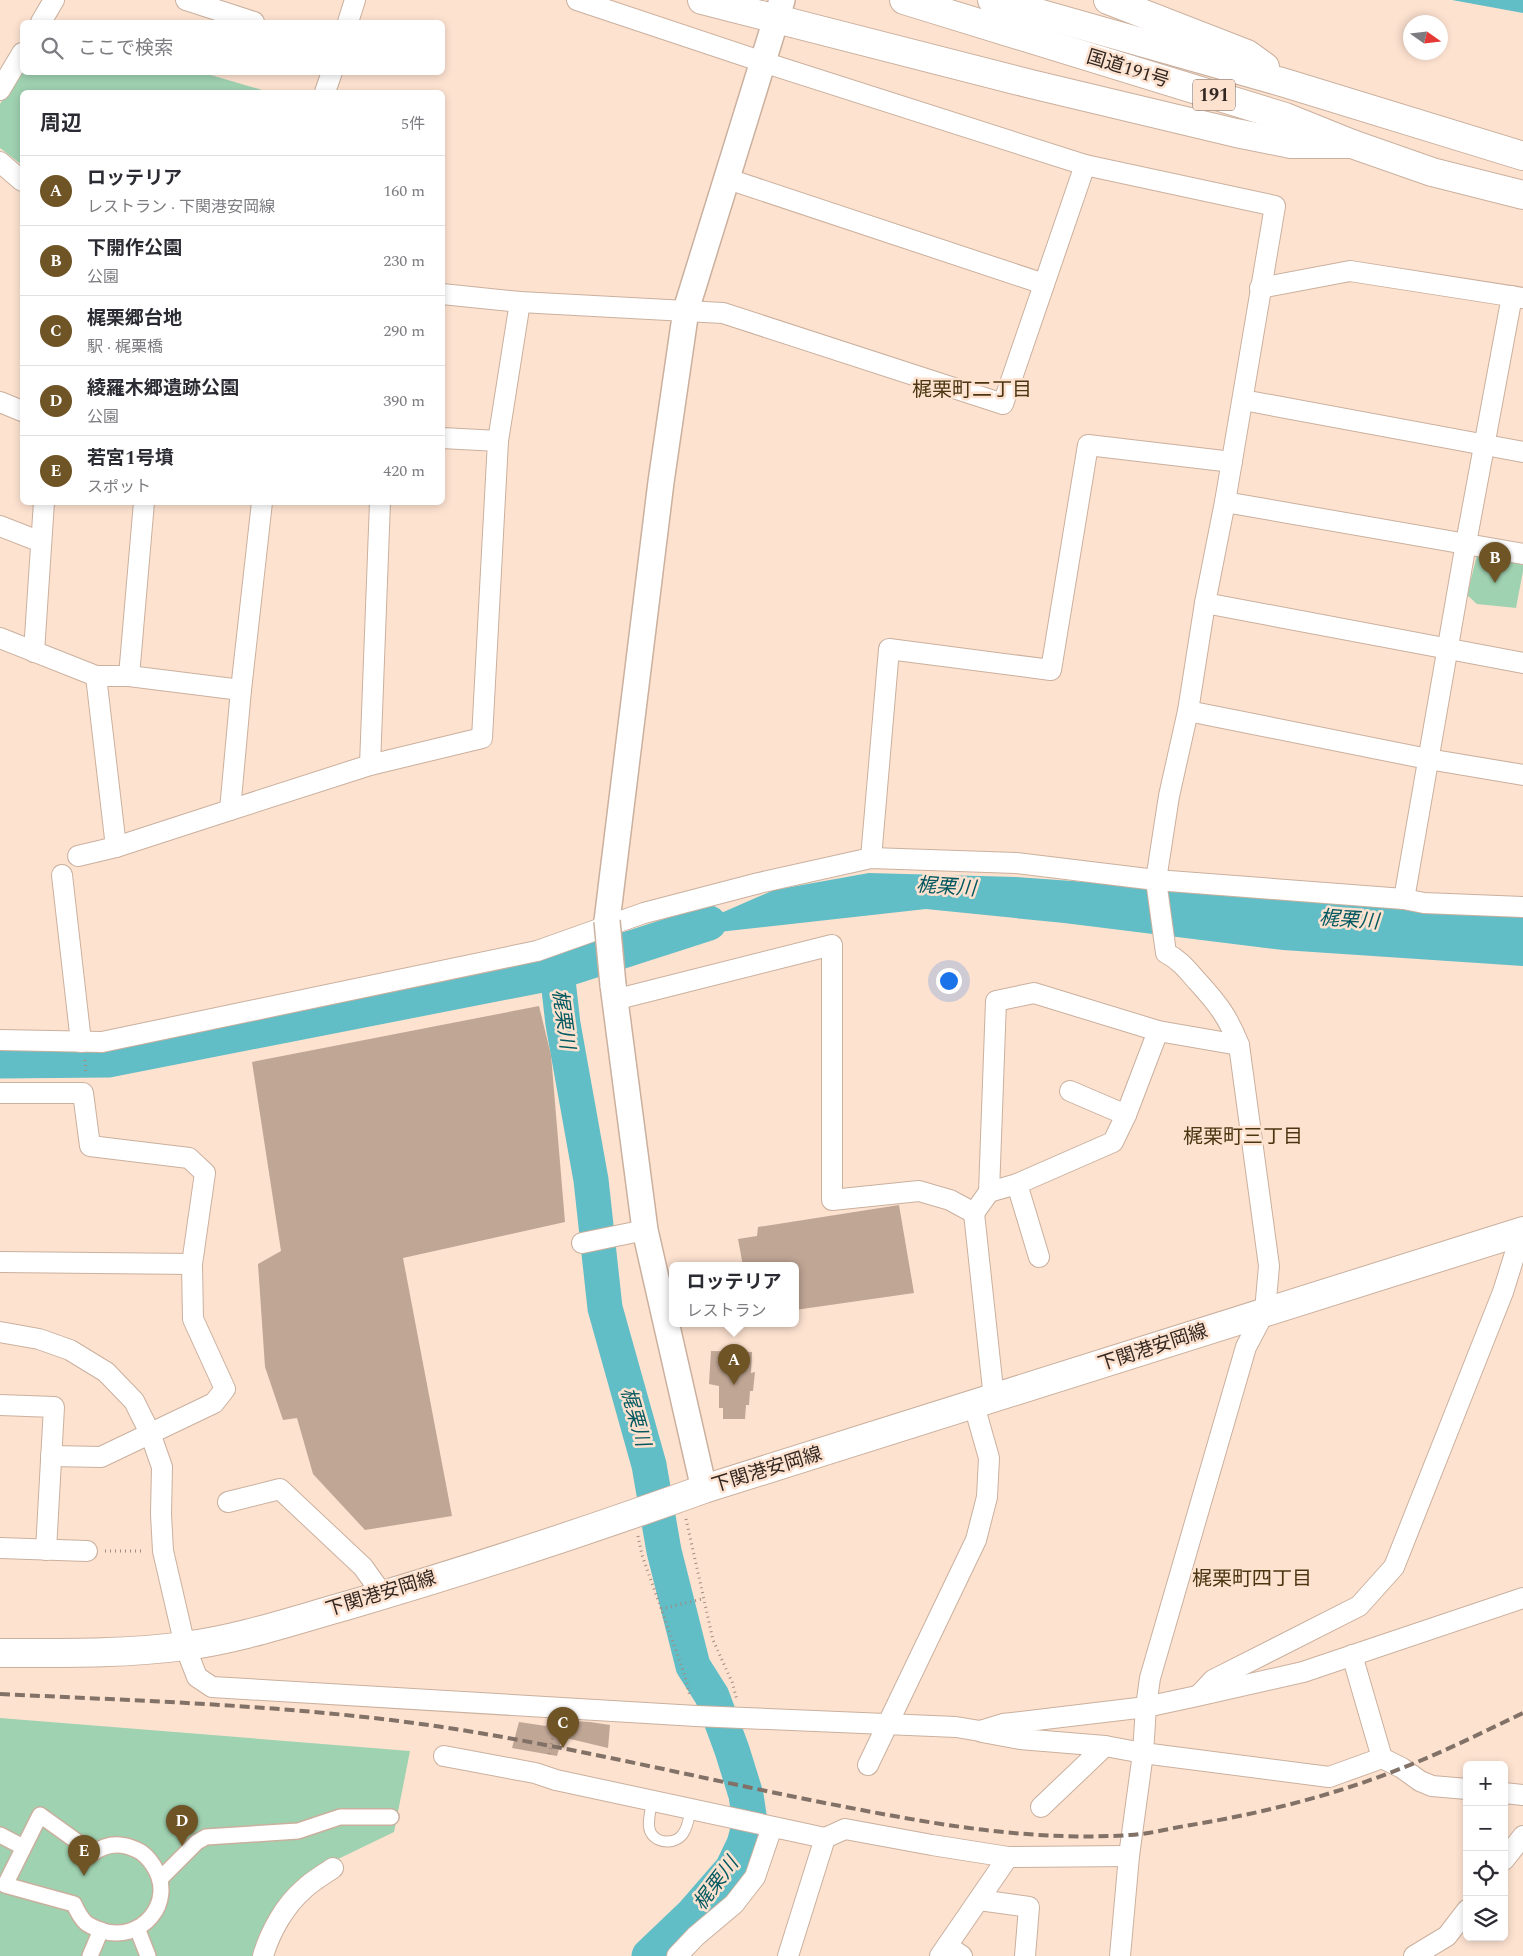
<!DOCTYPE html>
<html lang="ja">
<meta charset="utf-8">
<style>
:root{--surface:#fff;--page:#f7f7f7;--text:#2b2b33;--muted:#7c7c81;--line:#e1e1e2;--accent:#6f5426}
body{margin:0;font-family:Spectral,"Noto Sans JP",serif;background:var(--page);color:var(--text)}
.controls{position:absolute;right:15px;bottom:15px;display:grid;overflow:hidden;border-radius:8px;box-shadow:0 2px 8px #0003}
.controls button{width:45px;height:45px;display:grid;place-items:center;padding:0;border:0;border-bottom:1px solid var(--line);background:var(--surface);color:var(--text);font:25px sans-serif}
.compass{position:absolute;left:1403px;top:15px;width:45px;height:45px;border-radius:50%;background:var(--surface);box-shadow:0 2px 8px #0003;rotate:104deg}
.you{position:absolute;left:948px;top:980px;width:18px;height:18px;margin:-12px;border:4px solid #fff;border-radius:50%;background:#1a73e8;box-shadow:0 0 0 8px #1a73e833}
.badge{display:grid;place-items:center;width:32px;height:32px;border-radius:50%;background:var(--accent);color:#fff;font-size:16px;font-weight:700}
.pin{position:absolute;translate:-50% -41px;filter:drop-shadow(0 1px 2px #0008)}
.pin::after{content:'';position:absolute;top:26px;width:18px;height:15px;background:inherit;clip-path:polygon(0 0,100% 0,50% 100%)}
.popup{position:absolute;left:669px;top:1262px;width:130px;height:65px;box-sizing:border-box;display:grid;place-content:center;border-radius:8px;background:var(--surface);filter:drop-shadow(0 1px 4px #0005);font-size:16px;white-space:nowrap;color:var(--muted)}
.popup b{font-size:19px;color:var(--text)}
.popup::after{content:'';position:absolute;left:50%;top:100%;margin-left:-10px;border:10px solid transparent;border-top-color:var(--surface)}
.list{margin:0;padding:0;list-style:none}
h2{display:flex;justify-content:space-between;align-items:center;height:65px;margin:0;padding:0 20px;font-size:21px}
h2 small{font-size:16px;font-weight:400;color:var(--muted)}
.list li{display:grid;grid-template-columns:32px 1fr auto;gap:15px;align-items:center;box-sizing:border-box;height:70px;padding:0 20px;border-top:1px solid var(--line)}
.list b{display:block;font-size:19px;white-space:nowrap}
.list p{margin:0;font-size:16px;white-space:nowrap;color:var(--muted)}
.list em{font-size:16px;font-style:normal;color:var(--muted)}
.icon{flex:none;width:28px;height:28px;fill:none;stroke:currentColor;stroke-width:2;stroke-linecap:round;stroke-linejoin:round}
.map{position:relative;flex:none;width:1523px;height:1956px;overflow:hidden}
.search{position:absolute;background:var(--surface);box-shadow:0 2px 8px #0003;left:20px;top:20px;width:425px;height:55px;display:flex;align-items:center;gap:12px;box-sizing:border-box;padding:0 18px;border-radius:8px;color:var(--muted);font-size:19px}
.panel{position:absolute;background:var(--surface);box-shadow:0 2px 8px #0003;left:20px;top:90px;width:425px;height:415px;border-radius:8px}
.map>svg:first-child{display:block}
.green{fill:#9fd2b1}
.water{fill:#61bdc6}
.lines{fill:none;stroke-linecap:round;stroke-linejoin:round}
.river{stroke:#61bdc6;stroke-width:35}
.building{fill:#c0a695}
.service-casing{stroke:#cab09e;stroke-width:12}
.pedestrian-casing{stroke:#cab09e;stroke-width:18}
.minor-casing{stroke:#cab09e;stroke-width:22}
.tertiary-casing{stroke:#cab09e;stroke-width:28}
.secondary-casing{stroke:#cab09e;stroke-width:30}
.trunk-casing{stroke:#cab09e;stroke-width:30}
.path{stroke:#a08c80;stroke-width:3;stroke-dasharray:1 4;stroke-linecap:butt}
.service{stroke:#fff;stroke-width:10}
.pedestrian{stroke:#fff;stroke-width:15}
.minor{stroke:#fff;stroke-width:20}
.tertiary{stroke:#fff;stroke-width:25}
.secondary{stroke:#fff;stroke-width:28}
.trunk{stroke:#fff;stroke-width:28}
.rail{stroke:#827166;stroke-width:4;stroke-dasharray:10 5;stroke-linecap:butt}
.tertiary-bridge-casing{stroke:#cab09e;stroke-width:28;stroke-linecap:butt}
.path-bridge{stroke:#a08c80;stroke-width:3;stroke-dasharray:1 4;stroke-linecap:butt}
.tertiary-bridge{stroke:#fff;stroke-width:25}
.labels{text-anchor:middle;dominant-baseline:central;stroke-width:5;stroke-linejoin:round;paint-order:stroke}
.shield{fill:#fde2d0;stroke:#6f5f56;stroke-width:1}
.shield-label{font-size:18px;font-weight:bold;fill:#322721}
.street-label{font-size:19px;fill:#322721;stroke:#fde2d0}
.neighbourhood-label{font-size:20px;fill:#4b3611;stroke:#fde2d0}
.water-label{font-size:20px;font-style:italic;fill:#045960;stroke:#fde2d0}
</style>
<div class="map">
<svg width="1523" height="1956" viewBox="0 0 1523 1956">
<rect width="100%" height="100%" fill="#fde2d0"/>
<g class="green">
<path d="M 22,69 L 22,72 L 204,73 L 269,92 L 22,92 L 22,165 L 0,148 L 0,104 Z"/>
<path d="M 1478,551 L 1523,553 L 1523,571 L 1516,608 L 1477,604 L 1467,595 Z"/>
<path d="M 0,1718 L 410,1751 L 394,1832 L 336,1860 L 259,1956 L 0,1956 Z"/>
</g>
<g class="water">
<path d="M 1452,0 L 1523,0 L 1523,13 Z"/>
<path d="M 869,873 L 1016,877 L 1523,913 L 1523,966 L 1283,950 L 1064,923 L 926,909 L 664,938 L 774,890 Z"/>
</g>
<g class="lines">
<g class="river">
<path d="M 557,972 L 563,1024 L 591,1180 L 605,1308 L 649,1465 L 664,1551 L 693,1666 L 712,1696 L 732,1750 L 746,1795 L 750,1822 L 744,1844 L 732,1869 L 692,1915 L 649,1956"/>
<path d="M 0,1061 L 108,1060 L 557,972 L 709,923"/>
</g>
</g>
<g class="building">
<path d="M 539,1006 L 551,1055 L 565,1222 L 403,1258 L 452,1516 L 365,1530 L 313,1474 L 297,1418 L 283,1420 L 265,1367 L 258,1264 L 281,1251 L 252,1062 Z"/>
<path d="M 899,1205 L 914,1293 L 795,1310 L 795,1266 L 743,1266 L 738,1239 L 757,1236 L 758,1227 Z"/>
<path d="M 711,1351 L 752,1352 L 751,1373 L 755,1372 L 753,1391 L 750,1391 L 749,1405 L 746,1405 L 745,1419 L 723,1419 L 723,1408 L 719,1408 L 719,1386 L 709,1384 Z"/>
<path d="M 548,1719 L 590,1722 L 610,1725 L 608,1748 L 562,1737 L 557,1756 L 512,1748 L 519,1722 L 546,1726 Z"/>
</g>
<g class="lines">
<g class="service-casing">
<path id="service" d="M 652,1801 C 651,1810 646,1825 651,1833 C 658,1845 678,1844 684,1832 C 688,1826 689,1817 691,1809"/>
</g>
<g class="pedestrian-casing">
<g id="pedestrian">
<path d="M 40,1815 L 93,1853 C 107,1843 121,1842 137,1850 C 144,1853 149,1859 153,1865 C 178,1902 140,1945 100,1930 C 95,1928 90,1926 86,1923 C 81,1918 77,1911 74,1904 L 5,1885 Z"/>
<path d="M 0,1835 L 23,1847"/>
<path d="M 161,1878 L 197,1842 L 206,1837 L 298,1831 L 340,1817 L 391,1817"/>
<path d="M 137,1928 L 148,1956"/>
<path d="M 90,1956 L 101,1930"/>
</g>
</g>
<g class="minor-casing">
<g id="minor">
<path d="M 186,0 L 254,22"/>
<path d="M 577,0 L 763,62 L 1085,165 L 1275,206 L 1225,502 L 1205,603 L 1188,711 L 1169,796 L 1156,880 L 1166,953 C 1180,960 1188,971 1198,982 C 1218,1004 1228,1017 1239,1045 L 1269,1266 L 1265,1311 L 1246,1347 L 1150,1678 L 1146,1707 L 1143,1753 L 1129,1856 L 1120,1956"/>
<path d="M 41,22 L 54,0"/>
<path d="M 348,22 L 355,0"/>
<path d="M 0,90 L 22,53"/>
<path d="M 325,92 L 332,72"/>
<path d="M 0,162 L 22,181"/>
<path d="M 728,179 L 1044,284"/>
<path d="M 1260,288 L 1350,271 L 1523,298"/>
<path d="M 442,294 L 520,302 L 723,313 L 1003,404 L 1085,165"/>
<path d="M 1243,400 L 1523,452"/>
<path d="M 0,402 L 22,411"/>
<path d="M 442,438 L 498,441"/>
<path d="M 262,502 L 241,690 L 230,810 L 370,765 L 482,738 L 498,441 L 520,302"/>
<path d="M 1225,502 L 1523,554"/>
<path d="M 0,526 L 41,542"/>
<path d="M 1205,603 L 1523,663"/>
<path d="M 0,638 L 96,676 L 129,676 L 241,690"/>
<path d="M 34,652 L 44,502"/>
<path d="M 96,676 L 116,847 L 230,810"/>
<path d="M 129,676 L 144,502"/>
<path d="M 1188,711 L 1428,759 L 1523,775"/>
<path d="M 370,765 L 380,502"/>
<path d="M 78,856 L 116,847"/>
<path d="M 871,858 L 889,649 L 1051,670 L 1088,445 L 1232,462"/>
<path d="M 62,875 L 81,1042"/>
<path d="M 1404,899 L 1466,543 L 1512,296"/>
<path d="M 614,1000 L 832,945 L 832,1200 L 919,1191 L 950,1200 L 974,1213 L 989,1192 L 996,1001 L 1034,993 L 1158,1031 L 1239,1045"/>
<path d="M 0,1040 L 102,1042 L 537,951 L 644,913 L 759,883 L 871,858 L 1016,863 L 1156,880 L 1404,899 L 1424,903 L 1523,907"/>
<path d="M 1070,1091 L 1126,1115"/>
<path d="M 0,1093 L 83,1093 L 90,1146 L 189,1158 L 205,1173 L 192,1264 L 193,1319 L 225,1389 L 214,1403 L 101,1457 L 51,1456"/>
<path d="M 1017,1184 L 1039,1257"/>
<path d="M 989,1192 L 1017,1184 L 1113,1142 L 1126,1115 L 1158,1031"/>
<path d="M 974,1213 L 994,1399"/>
<path d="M 582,1243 L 645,1230"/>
<path d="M 0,1262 L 192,1264"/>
<path d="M 0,1332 L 39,1339 L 70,1350 L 106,1372 L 134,1401 L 150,1433 L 162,1467 L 161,1514 L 163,1551 L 185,1646 L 197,1677 L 212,1687 L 696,1716 L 956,1727 L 980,1731 L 1003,1724 L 1146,1707 L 1197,1696 L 1303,1672 L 1523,1598"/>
<path d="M 0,1405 L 54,1407 L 46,1550"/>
<path d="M 228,1502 L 280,1489 L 363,1567 L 383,1595"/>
<path d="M 0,1548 L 87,1551"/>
<path d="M 1352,1655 L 1382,1758"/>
<path d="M 1199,1695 L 1213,1680 L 1359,1606 L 1394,1567 L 1503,1292 L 1522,1231"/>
<path d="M 982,1732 L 1020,1739 L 1105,1746 L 1143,1753 L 1329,1777 L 1382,1758 L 1402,1768 L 1420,1781 L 1432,1786 L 1467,1789"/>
<path d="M 444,1756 L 535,1773 L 556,1780 L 825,1838 L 845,1829 L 932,1845 L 1008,1857 L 1129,1856"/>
<path d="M 868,1765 L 976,1540 L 987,1497 L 989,1458 L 974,1405"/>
<path d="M 1504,1793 L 1523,1795"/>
<path d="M 1041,1807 L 1105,1746"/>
<path d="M 1504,1860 L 1523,1836"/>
<path d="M 979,1900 L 1029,1907 L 1025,1956"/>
<path d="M 947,1946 L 962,1956"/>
<path d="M 263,1956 C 270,1932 285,1905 304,1889 C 312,1881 323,1875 333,1868"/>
<path d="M 677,1956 L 696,1936 L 734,1904 L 755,1877 L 772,1827"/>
<path d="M 788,1956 L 825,1838"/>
<path d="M 940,1956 L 1008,1857"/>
<path d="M 1414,1956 L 1447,1936 L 1467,1910"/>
</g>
</g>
<g class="tertiary-casing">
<g id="tertiary">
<path d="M 607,921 L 661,482 L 686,310 L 782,0"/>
<path d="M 613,985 L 645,1230 L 704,1489"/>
</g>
</g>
<g class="secondary-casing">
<path id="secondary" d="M 0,1653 C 61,1653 124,1654 185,1646 C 240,1639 295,1620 349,1605 C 469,1570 587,1531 704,1489 L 1523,1231"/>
</g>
<g class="trunk-casing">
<g id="trunk">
<path d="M 702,0 L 1031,84 L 1236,133 L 1291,144 L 1352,144"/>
<path d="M 904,0 L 1285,117 L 1352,144 L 1432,172 L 1523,195"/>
<path d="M 992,0 L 1285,83 L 1523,156"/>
<path d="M 1108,0 L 1247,54 L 1265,67"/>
</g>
</g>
<g class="path">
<path d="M 85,1060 L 86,1074"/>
<path d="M 686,1519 L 713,1640 L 732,1682 L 737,1700"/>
<path d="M 638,1536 L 642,1555 L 684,1673 L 690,1696"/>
<path d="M 105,1551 L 144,1551"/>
<path d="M 661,1609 L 702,1599"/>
<path d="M 565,1729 L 576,1732"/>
</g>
<use href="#service" class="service"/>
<use href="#pedestrian" class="pedestrian"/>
<use href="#minor" class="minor"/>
<use href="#tertiary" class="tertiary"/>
<use href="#secondary" class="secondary"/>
<use href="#trunk" class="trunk"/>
<path class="rail" d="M 0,1694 C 163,1702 329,1706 491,1735 C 601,1754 710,1780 820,1802 C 923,1822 1024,1842 1130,1835 C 1150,1834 1171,1828 1191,1825 C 1263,1813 1335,1795 1402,1768 C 1444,1752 1483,1732 1523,1713"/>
<g class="tertiary-bridge-casing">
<path id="tertiary-bridge" d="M 607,921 L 613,985"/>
</g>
<path class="path-bridge" d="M 549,1754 L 555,1727"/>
<use href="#tertiary-bridge" class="tertiary-bridge"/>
</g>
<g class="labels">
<rect class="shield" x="1193" y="79.5" width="42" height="31" rx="4"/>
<g class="shield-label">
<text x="1214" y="95">191</text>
</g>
<g class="street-label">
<text transform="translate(1128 69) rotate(17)">国道191号</text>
<text transform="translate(1153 1348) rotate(-18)">下関港安岡線</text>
<text transform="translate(767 1470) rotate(-17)">下関港安岡線</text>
<text transform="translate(381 1594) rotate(-17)">下関港安岡線</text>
</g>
<g class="neighbourhood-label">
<text x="972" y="390">梶栗町二丁目</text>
<text x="1243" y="1137">梶栗町三丁目</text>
<text x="1252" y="1579">梶栗町四丁目</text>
</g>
<g class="water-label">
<text transform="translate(946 887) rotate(4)">梶栗川</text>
<text transform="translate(1349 920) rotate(4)">梶栗川</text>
<text transform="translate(563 1019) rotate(82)">梶栗川</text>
<text transform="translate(635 1417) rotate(74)">梶栗川</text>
<text transform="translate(716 1884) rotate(-53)">梶栗川</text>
</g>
</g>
</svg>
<div class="controls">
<button>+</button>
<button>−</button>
<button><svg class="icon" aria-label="locate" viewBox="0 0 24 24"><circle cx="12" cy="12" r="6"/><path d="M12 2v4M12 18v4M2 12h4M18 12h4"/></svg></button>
<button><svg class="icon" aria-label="layers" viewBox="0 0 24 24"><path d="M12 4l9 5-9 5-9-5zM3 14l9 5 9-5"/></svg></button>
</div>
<svg class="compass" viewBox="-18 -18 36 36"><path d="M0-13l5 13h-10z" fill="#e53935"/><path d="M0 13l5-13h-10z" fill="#7c7c81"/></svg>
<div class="you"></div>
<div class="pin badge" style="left:734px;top:1385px">A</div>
<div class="popup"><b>ロッテリア</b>レストラン</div>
<div class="pin badge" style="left:1495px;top:583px">B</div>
<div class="pin badge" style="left:563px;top:1748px">C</div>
<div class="pin badge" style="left:182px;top:1846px">D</div>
<div class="pin badge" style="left:84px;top:1876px">E</div>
<div class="search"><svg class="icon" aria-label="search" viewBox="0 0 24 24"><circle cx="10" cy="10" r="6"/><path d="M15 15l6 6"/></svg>ここで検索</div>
<section class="panel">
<h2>周辺<small>5件</small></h2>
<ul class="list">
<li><span class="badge">A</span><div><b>ロッテリア</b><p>レストラン · 下関港安岡線</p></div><em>160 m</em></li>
<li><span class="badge">B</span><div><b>下開作公園</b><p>公園</p></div><em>230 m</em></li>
<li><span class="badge">C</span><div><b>梶栗郷台地</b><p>駅 · 梶栗橋</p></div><em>290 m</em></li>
<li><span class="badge">D</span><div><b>綾羅木郷遺跡公園</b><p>公園</p></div><em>390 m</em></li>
<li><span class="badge">E</span><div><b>若宮1号墳</b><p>スポット</p></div><em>420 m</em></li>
</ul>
</section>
</div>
